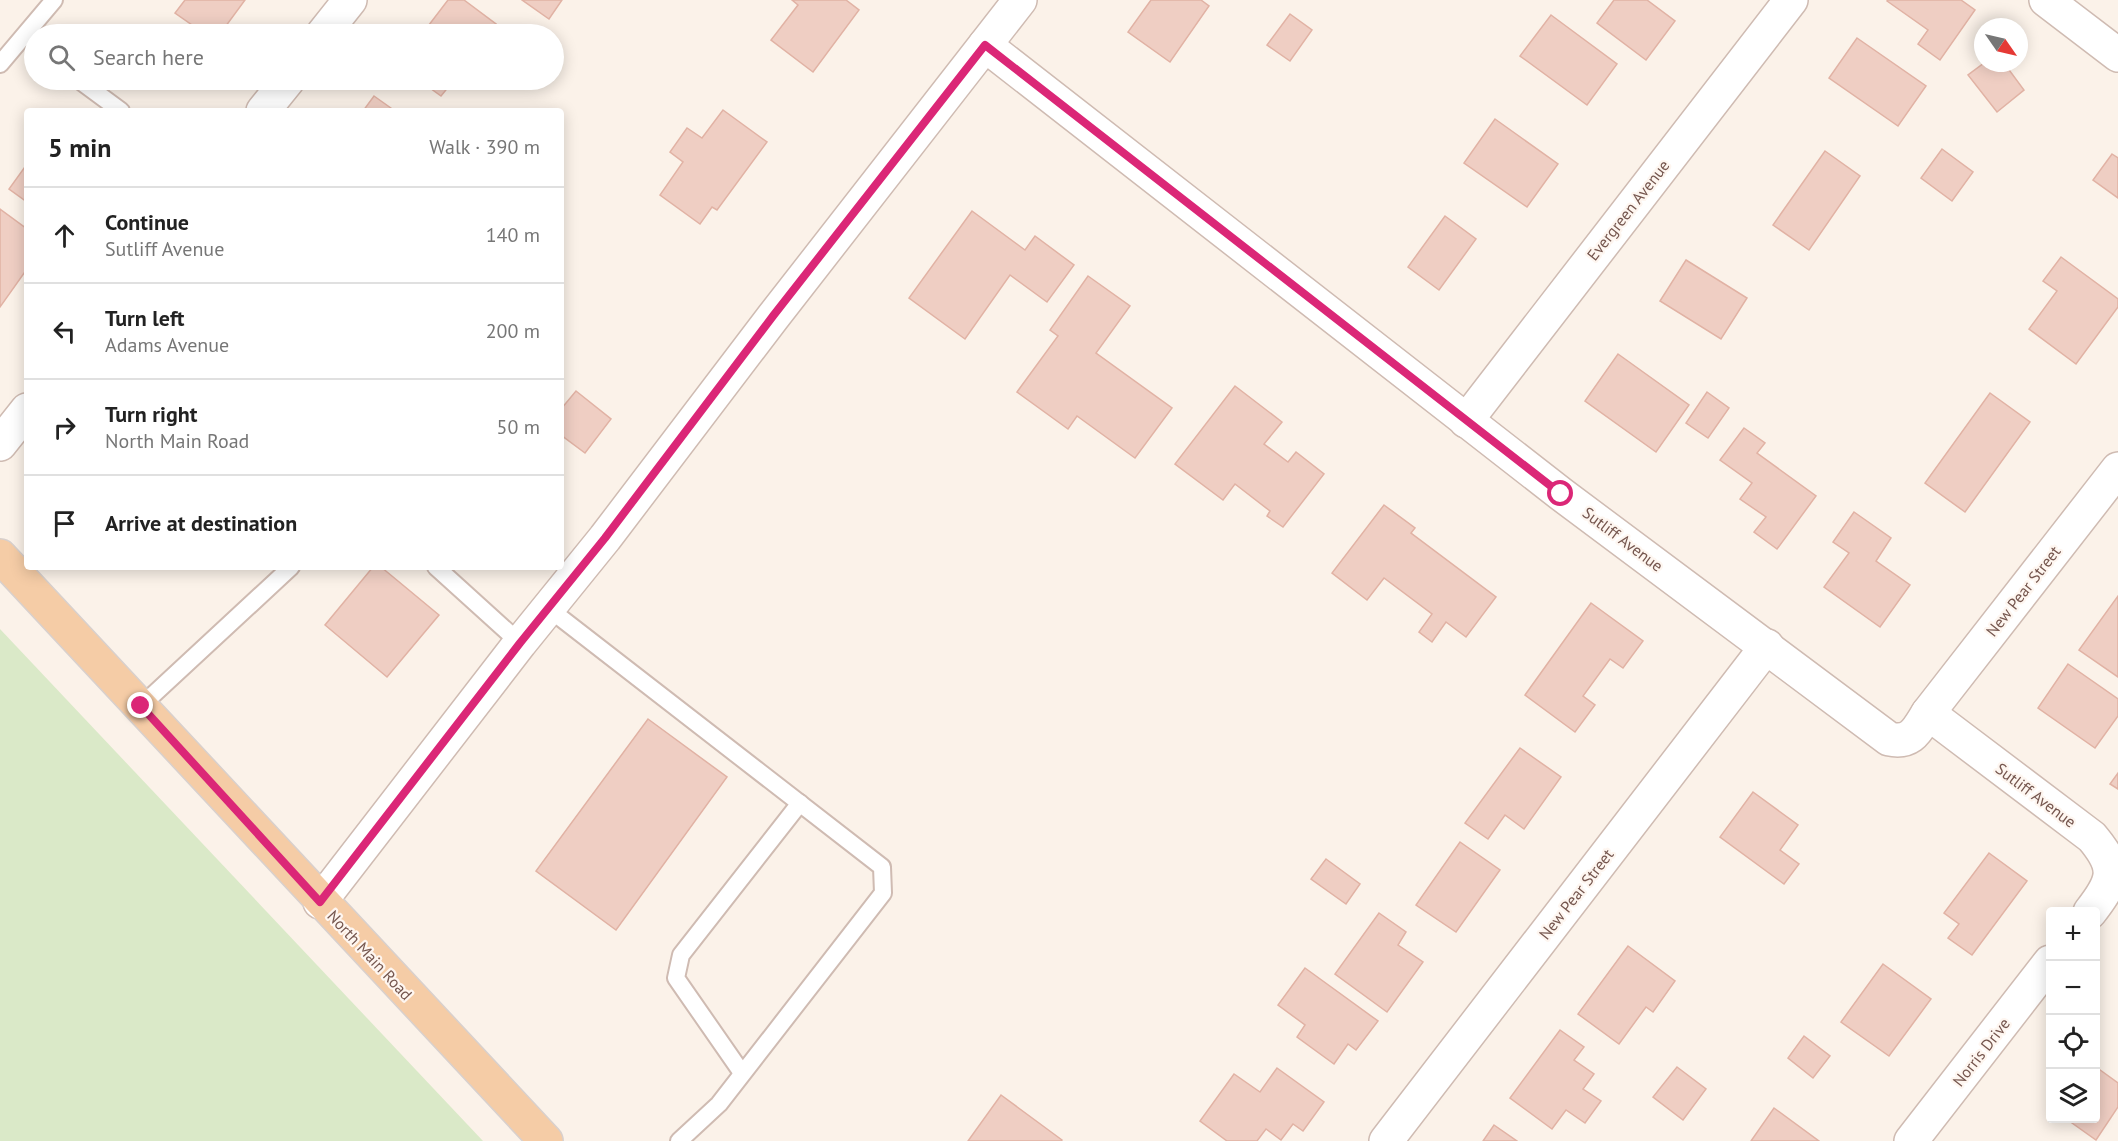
<!DOCTYPE html>
<meta charset="utf-8">
<style>
:root{--surface:#fff;--page:#f2f2f2;--text:#222;--muted:#767676;--line:#e0e0e0}
body{margin:0;font-family:"PT Sans",sans-serif;background:var(--page);color:var(--text)}
.controls{position:absolute;right:18px;bottom:18px;display:grid;overflow:hidden;border-radius:6px;box-shadow:0 3px 15px #0003}
.controls button{width:54px;height:54px;display:grid;place-items:center;padding:0;border:0;border-bottom:2px solid var(--line);background:var(--surface);color:var(--text);font:30px sans-serif}
.compass{position:absolute;left:1974px;top:18px;width:54px;height:54px;border-radius:50%;background:var(--surface);box-shadow:0 3px 15px #0003;rotate:124deg}
.stop{position:absolute;width:18px;height:18px;margin:-14px;border:4px solid #db2777;border-radius:50%;background:#fff}
.stop.end{background:#db2777;border-color:#fff;box-shadow:0 2px 6px #0008}
.list{margin:0;padding:0;list-style:none}
h2{display:flex;justify-content:space-between;align-items:center;height:78px;margin:0;padding:0 24px;font-size:26px}
h2 small{font-size:20px;font-weight:400;color:var(--muted)}
.list li{display:grid;grid-template-columns:39px 1fr auto;gap:18px;align-items:center;box-sizing:border-box;height:96px;padding:0 24px;border-top:2px solid var(--line)}
.list b{display:block;font-size:22px;white-space:nowrap}
.list p{margin:0;font-size:20px;white-space:nowrap;color:var(--muted)}
.list em{font-size:20px;font-style:normal;color:var(--muted)}
.icon{flex:none;width:33px;height:33px;fill:none;stroke:currentColor;stroke-width:2;stroke-linecap:round;stroke-linejoin:round}
.map{position:relative;flex:none;width:2118px;height:1141px;overflow:hidden}
.search{position:absolute;background:var(--surface);box-shadow:0 3px 15px #0003;left:24px;top:24px;width:540px;height:66px;display:flex;align-items:center;gap:15px;box-sizing:border-box;padding:0 21px;border-radius:33px;color:var(--muted);font-size:22px}
.panel{position:absolute;background:var(--surface);box-shadow:0 3px 15px #0003;left:24px;top:108px;width:540px;height:462px;border-radius:6px}
.map>svg:first-child{display:block}
.green{fill:#dae9c8}
.building{fill:#efcec3;stroke:#e1b2a4;stroke-width:1.5}
.lines{fill:none;stroke-linecap:round;stroke-linejoin:round}
.lane-casing{stroke:#cfbbb2;stroke-width:20}
.street-casing{stroke:#cfbbb2;stroke-width:36}
.primary-casing{stroke:#d8d0cd;stroke-width:36}
.lane{stroke:#fff;stroke-width:16}
.street{stroke:#fff;stroke-width:33}
.primary{stroke:#f5cca6;stroke-width:33}
.route{stroke:#db2777;stroke-width:8}
.labels{text-anchor:middle;dominant-baseline:central;stroke-width:4.5;stroke-linejoin:round;paint-order:stroke}
.street-label{font-size:16px;fill:#75564e;stroke:#fef6f0}
</style>
<div class="map">
<svg width="2118" height="1141" viewBox="0 0 2118 1141">
<rect width="100%" height="100%" fill="#fbf2e9"/>
<path class="green" d="M 0,629 L 483,1141 L 0,1141 Z"/>
<g class="building">
<path d="M 185,0 L 245,0 L 220,34 L 205,34 L 175,13 Z"/>
<path d="M 448,0 L 464,0 L 496,24 L 488,34 L 422,34 Z"/>
<path d="M 522,0 L 562,0 L 549,19 Z"/>
<path d="M 792,0 L 846,0 L 859,10 L 813,72 L 771,40 L 798,5 Z"/>
<path d="M 1151,0 L 1201,0 L 1209,6 L 1170,62 L 1128,32 Z"/>
<path d="M 1614,0 L 1647,0 L 1675,21 L 1646,60 L 1597,23 Z"/>
<path d="M 1888,0 L 1961,0 L 1975,10 L 1940,60 L 1918,44 L 1928,30 L 1887,1 Z"/>
<path d="M 1290,14 L 1312,30 L 1290,61 L 1267,45 Z"/>
<path d="M 1551,15 L 1617,64 L 1587,105 L 1520,56 Z"/>
<path d="M 1857,38 L 1926,86 L 1898,126 L 1829,78 Z"/>
<path d="M 1984,63 L 2004,63 L 2024,90 L 1997,112 L 1968,75 Z"/>
<path d="M 419,80 L 454,80 L 441,96 Z"/>
<path d="M 374,96 L 395,111 L 363,111 Z"/>
<path d="M 723,110 L 767,142 L 717,210 L 712,207 L 700,224 L 660,195 L 683,162 L 670,152 L 687,128 L 702,138 Z"/>
<path d="M 1495,119 L 1558,164 L 1527,207 L 1464,163 Z"/>
<path d="M 1942,149 L 1973,172 L 1952,201 L 1921,178 Z"/>
<path d="M 1825,151 L 1860,176 L 1809,250 L 1773,225 Z"/>
<path d="M 2112,154 L 2118,158 L 2118,198 L 2093,180 Z"/>
<path d="M 27,164 L 27,202 L 9,189 Z"/>
<path d="M 0,209 L 27,229 L 27,269 L 0,307 Z"/>
<path d="M 972,211 L 1025,250 L 1035,236 L 1074,265 L 1047,302 L 1010,275 L 965,339 L 909,298 Z"/>
<path d="M 1445,216 L 1476,239 L 1439,290 L 1408,267 Z"/>
<path d="M 2061,257 L 2118,299 L 2118,307 L 2076,364 L 2029,329 L 2057,291 L 2043,281 Z"/>
<path d="M 1686,260 L 1747,298 L 1721,339 L 1660,301 Z"/>
<path d="M 1088,276 L 1130,306 L 1096,353 L 1172,408 L 1135,458 L 1077,416 L 1068,429 L 1017,392 L 1058,336 L 1050,330 Z"/>
<path d="M 1618,354 L 1689,405 L 1656,452 L 1585,401 Z"/>
<path d="M 1235,386 L 1282,422 L 1264,444 L 1288,462 L 1296,452 L 1324,474 L 1283,527 L 1267,516 L 1270,511 L 1235,484 L 1223,500 L 1175,464 Z"/>
<path d="M 576,391 L 611,419 L 585,453 L 561,435 L 561,409 Z"/>
<path d="M 1707,392 L 1729,408 L 1708,438 L 1686,423 Z"/>
<path d="M 1990,393 L 2030,422 L 1965,512 L 1925,483 Z"/>
<path d="M 1744,428 L 1765,443 L 1757,453 L 1816,496 L 1777,549 L 1754,532 L 1766,517 L 1740,499 L 1752,483 L 1720,460 Z"/>
<path d="M 1384,505 L 1415,528 L 1411,533 L 1496,597 L 1466,637 L 1446,622 L 1432,642 L 1419,632 L 1432,614 L 1384,578 L 1367,600 L 1332,573 Z"/>
<path d="M 1854,512 L 1891,538 L 1876,561 L 1910,585 L 1880,627 L 1824,587 L 1849,553 L 1833,542 Z"/>
<path d="M 373,567 L 381,567 L 439,615 L 387,677 L 325,625 Z"/>
<path d="M 2118,596 L 2118,677 L 2079,650 Z"/>
<path d="M 1591,603 L 1643,641 L 1623,668 L 1610,659 L 1583,696 L 1595,705 L 1575,732 L 1525,695 Z"/>
<path d="M 2068,664 L 2118,699 L 2118,716 L 2095,748 L 2038,708 Z"/>
<path d="M 648,719 L 727,777 L 616,930 L 536,871 Z"/>
<path d="M 1520,748 L 1561,777 L 1524,829 L 1505,815 L 1488,839 L 1465,823 Z"/>
<path d="M 2118,773 L 2118,789 L 2110,784 Z"/>
<path d="M 1753,792 L 1798,825 L 1780,850 L 1799,864 L 1784,884 L 1720,837 Z"/>
<path d="M 1460,842 L 1500,870 L 1456,932 L 1416,905 Z"/>
<path d="M 1989,853 L 2027,881 L 1972,955 L 1948,938 L 1959,924 L 1944,913 Z"/>
<path d="M 1326,859 L 1360,884 L 1346,904 L 1311,879 Z"/>
<path d="M 1379,913 L 1406,932 L 1398,945 L 1423,962 L 1387,1012 L 1335,974 Z"/>
<path d="M 1628,946 L 1675,981 L 1653,1012 L 1646,1007 L 1619,1044 L 1578,1014 Z"/>
<path d="M 1883,964 L 1931,999 L 1889,1056 L 1841,1022 Z"/>
<path d="M 1305,968 L 1378,1021 L 1356,1050 L 1348,1044 L 1334,1064 L 1297,1037 L 1305,1025 L 1278,1005 Z"/>
<path d="M 1560,1030 L 1584,1047 L 1574,1060 L 1594,1074 L 1583,1089 L 1601,1101 L 1585,1123 L 1566,1110 L 1552,1129 L 1510,1098 Z"/>
<path d="M 1804,1036 L 1830,1056 L 1813,1078 L 1788,1058 Z"/>
<path d="M 1677,1067 L 1706,1089 L 1683,1120 L 1653,1097 Z"/>
<path d="M 2096,1067 L 2118,1083 L 2118,1107 L 2096,1140 L 2065,1118 L 2096,1118 Z"/>
<path d="M 1277,1068 L 1324,1102 L 1303,1131 L 1293,1124 L 1281,1140 L 1266,1129 L 1257,1141 L 1227,1141 L 1200,1121 L 1234,1074 L 1260,1092 Z"/>
<path d="M 1001,1095 L 1062,1140 L 1061,1141 L 968,1141 Z"/>
<path d="M 1774,1108 L 1819,1141 L 1751,1141 Z"/>
<path d="M 1494,1125 L 1517,1141 L 1483,1141 Z"/>
</g>
<g class="lines">
<g class="lane-casing">
<g id="lane">
<path d="M 0,64 L 54,0"/>
<path d="M 79,80 L 121,111"/>
<path d="M 436,567 L 520,643"/>
<path d="M 548,608 L 882,867 L 883,893 L 719,1104 L 679,1141"/>
<path d="M 141,706 L 291,567"/>
<path d="M 742,1073 L 676,978 L 681,955 L 800,803"/>
</g>
</g>
<g class="street-casing">
<g id="street">
<path d="M 2046,0 L 2118,55"/>
<path d="M 323,34 L 350,0"/>
<path d="M 985,45 L 1561,494 L 1889,739 C 1912,744 1917,730 1928,713 L 2118,469"/>
<path d="M 263,111 L 288,80"/>
<path d="M 1466,421 L 1791,0"/>
<path d="M 0,444 L 27,410"/>
<path d="M 1928,713 L 2092,837 C 2118,868 2115,880 2090,912"/>
<path d="M 320,902 L 520,643 L 605,538 L 773,317 L 1020,0"/>
<path d="M 1386,1141 L 1767,646"/>
<path d="M 1911,1141 L 2050,962"/>
</g>
</g>
<g class="primary-casing">
<path id="primary" d="M 0,556 L 546,1141"/>
</g>
<use href="#lane" class="lane"/>
<use href="#street" class="street"/>
<use href="#primary" class="primary"/>
</g>
<g class="lines">
<path class="route" d="M 141,706 L 320,902 L 520,643 L 605,538 L 773,316 L 985,45 L 1561,494"/>
</g>
<g class="labels">
<g class="street-label">
<text transform="translate(1628 210) rotate(-52)">Evergreen Avenue</text>
<text transform="translate(1623 539) rotate(37)">Sutliff Avenue</text>
<text transform="translate(2023 591) rotate(-52)">New Pear Street</text>
<text transform="translate(2036 795) rotate(37)">Sutliff Avenue</text>
<text transform="translate(1576 894) rotate(-52)">New Pear Street</text>
<text transform="translate(370 955) rotate(47)">North Main Road</text>
<text transform="translate(1981 1052) rotate(-52)">Norris Drive</text>
</g>
</g>
</svg>
<div class="controls">
<button>+</button>
<button>−</button>
<button><svg class="icon" aria-label="locate" viewBox="0 0 24 24"><circle cx="12" cy="12" r="6"/><path d="M12 2v4M12 18v4M2 12h4M18 12h4"/></svg></button>
<button><svg class="icon" aria-label="layers" viewBox="0 0 24 24"><path d="M12 4l9 5-9 5-9-5zM3 14l9 5 9-5"/></svg></button>
</div>
<svg class="compass" viewBox="-18 -18 36 36"><path d="M0-13l5 13h-10z" fill="#e53935"/><path d="M0 13l5-13h-10z" fill="#767676"/></svg>
<div class="stop" style="left:1561px;top:494px"></div>
<div class="stop end" style="left:141px;top:706px"></div>
<div class="search"><svg class="icon" aria-label="search" viewBox="0 0 24 24"><circle cx="10" cy="10" r="6"/><path d="M15 15l6 6"/></svg>Search here</div>
<section class="panel">
<h2>5 min<small>Walk · 390 m</small></h2>
<ul class="list">
<li><svg class="icon" aria-label="ahead" viewBox="0 0 24 24"><path d="M12 20V5M6 11l6-6 6 6"/></svg><div><b>Continue</b><p>Sutliff Avenue</p></div><em>140 m</em></li>
<li><svg class="icon" aria-label="left" viewBox="0 0 24 24"><path d="M17 20v-9H6M10 6l-5 5 5 5"/></svg><div><b>Turn left</b><p>Adams Avenue</p></div><em>200 m</em></li>
<li><svg class="icon" aria-label="right" viewBox="0 0 24 24"><path d="M7 20v-9h11M14 6l5 5-5 5"/></svg><div><b>Turn right</b><p>North Main Road</p></div><em>50 m</em></li>
<li><svg class="icon" aria-label="arrive" viewBox="0 0 24 24"><path d="M6 21V4h12l-3 4 3 4H6"/></svg><div><b>Arrive at destination</b></div></li>
</ul>
</section>
</div>
